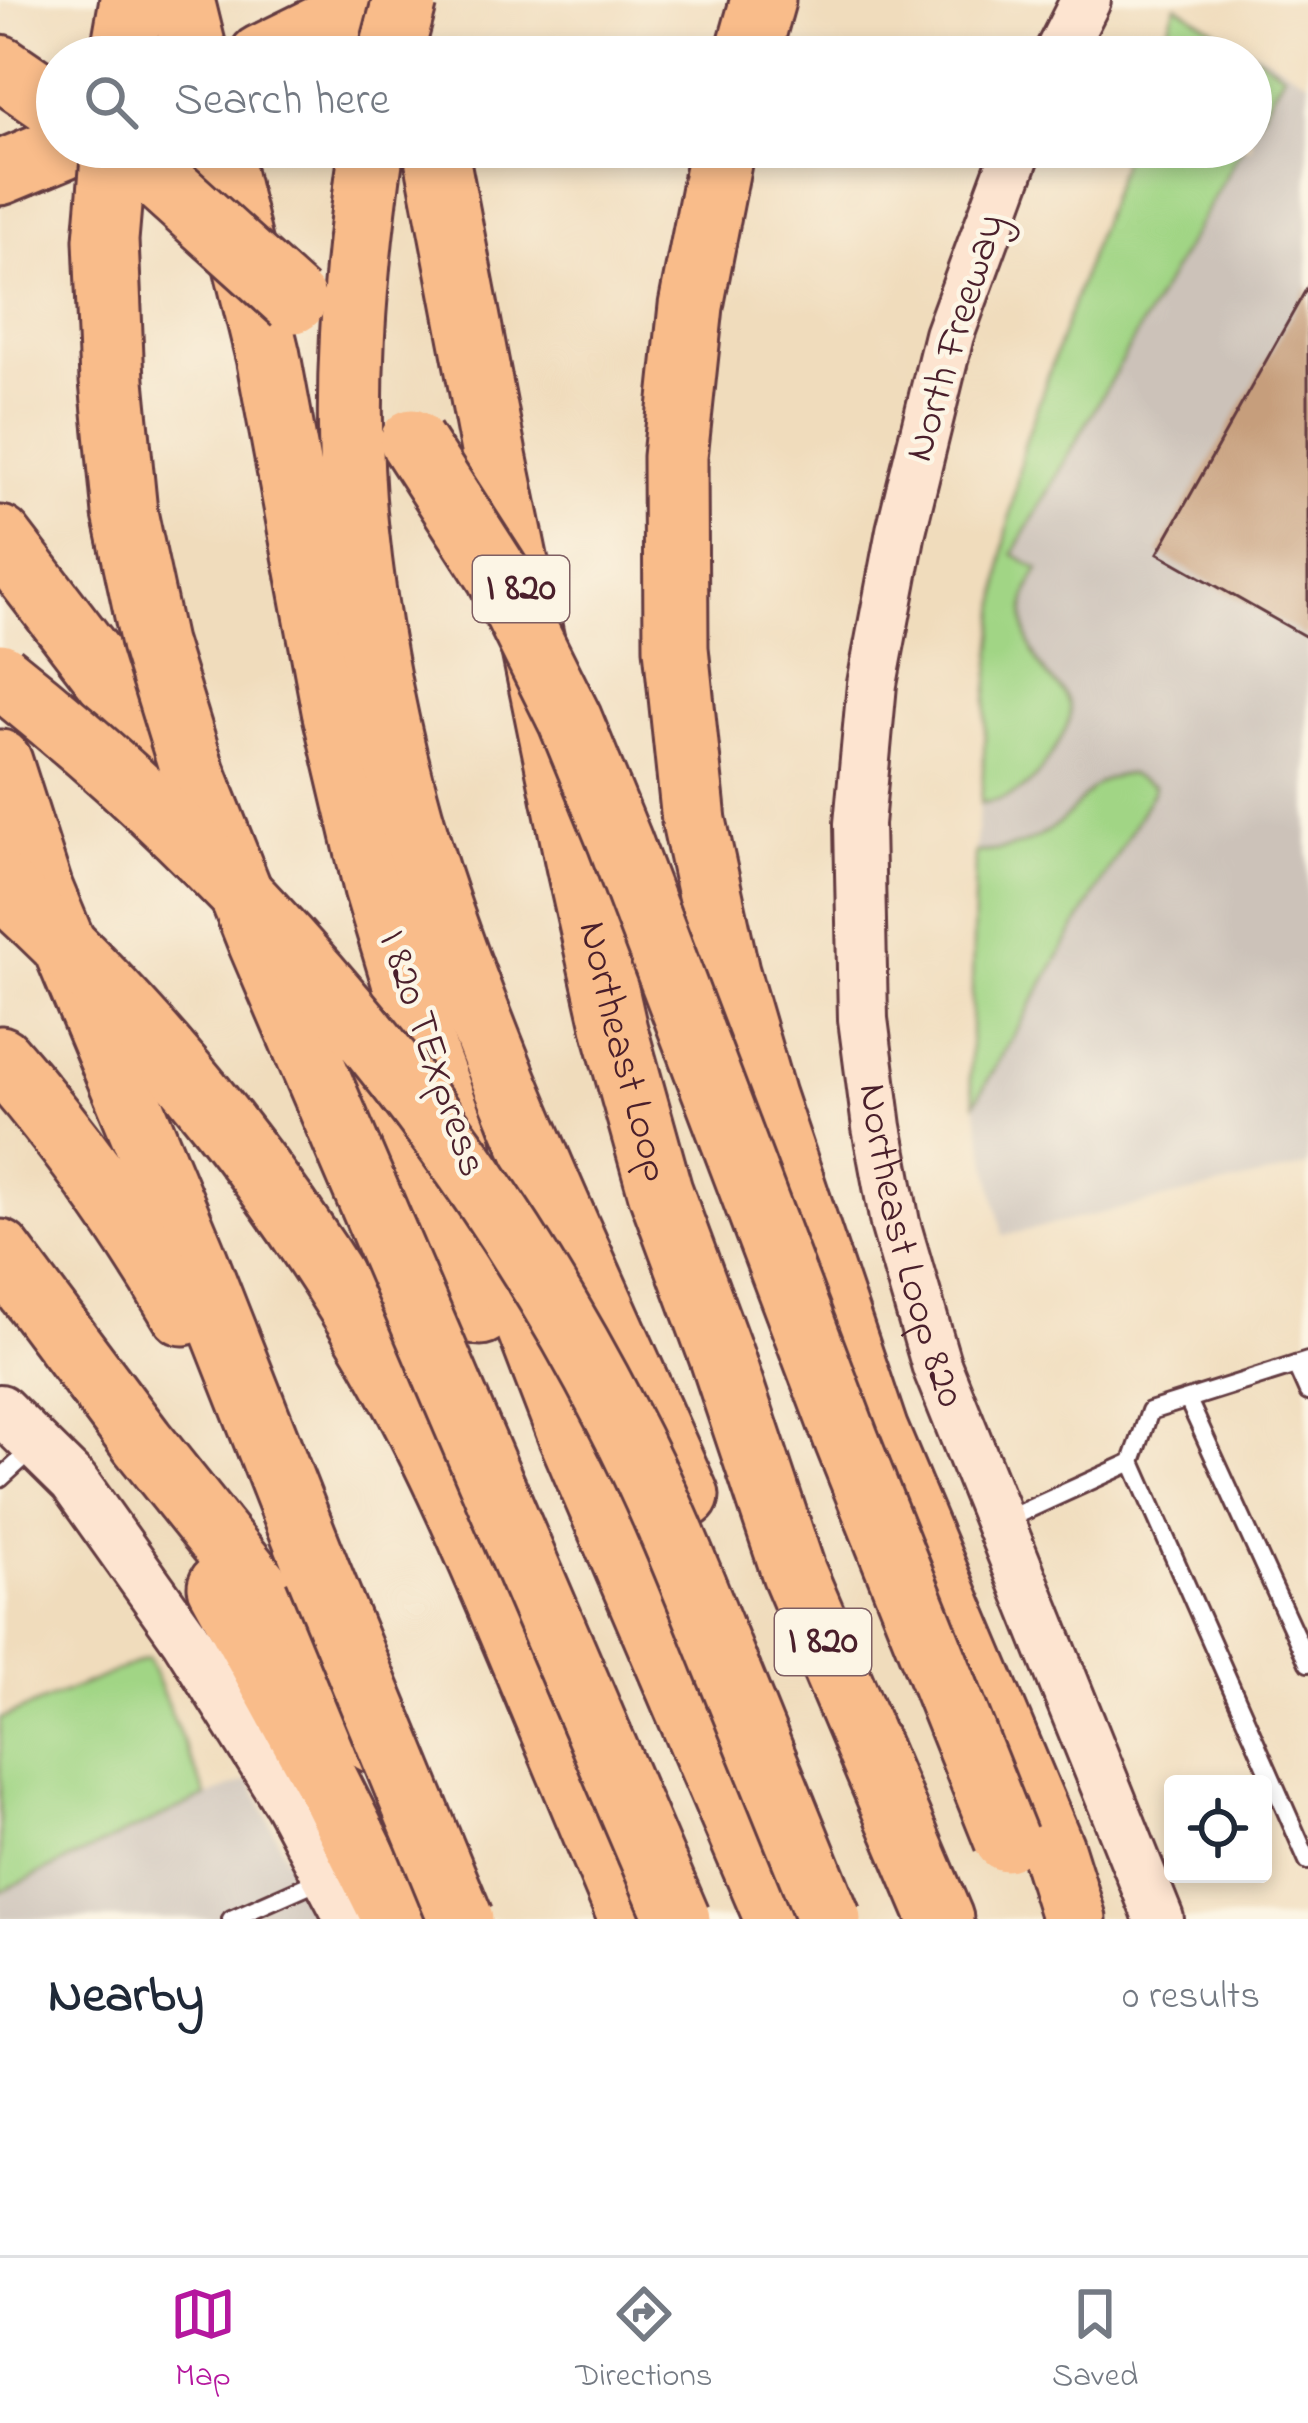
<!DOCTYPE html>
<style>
:root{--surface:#fff;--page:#f2f2f3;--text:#1f2937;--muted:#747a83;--line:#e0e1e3;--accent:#b5179e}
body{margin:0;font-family:"Indie Flower",sans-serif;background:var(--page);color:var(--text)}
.controls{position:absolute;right:36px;bottom:36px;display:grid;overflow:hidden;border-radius:12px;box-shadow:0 6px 18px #0003}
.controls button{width:108px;height:108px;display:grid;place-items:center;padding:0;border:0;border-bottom:3px solid var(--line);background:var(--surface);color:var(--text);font:60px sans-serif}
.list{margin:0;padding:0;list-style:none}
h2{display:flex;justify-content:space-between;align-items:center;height:156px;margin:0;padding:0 48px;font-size:51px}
h2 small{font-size:39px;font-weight:400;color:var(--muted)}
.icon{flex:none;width:66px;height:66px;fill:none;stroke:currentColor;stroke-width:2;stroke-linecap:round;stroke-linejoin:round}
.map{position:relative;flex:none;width:1308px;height:1919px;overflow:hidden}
.search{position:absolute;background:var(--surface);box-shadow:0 6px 18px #0003;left:36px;right:36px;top:36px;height:132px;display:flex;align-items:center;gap:30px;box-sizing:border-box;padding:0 42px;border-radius:66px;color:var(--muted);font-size:45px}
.sheet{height:336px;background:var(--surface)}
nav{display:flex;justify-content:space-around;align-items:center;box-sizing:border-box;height:168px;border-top:3px solid var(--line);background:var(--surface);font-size:33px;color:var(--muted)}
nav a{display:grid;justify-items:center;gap:6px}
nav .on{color:var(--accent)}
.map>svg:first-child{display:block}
.industrial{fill:#ccc2b9}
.green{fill:#a1d585;stroke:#767a58;stroke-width:3}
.building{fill:#c69e7b}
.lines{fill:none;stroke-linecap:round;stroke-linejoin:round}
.service-casing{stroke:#633b41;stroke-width:22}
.secondary-casing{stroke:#633b41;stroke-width:54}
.motorway-casing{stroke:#633b41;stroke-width:69}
.service{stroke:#fff;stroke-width:16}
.secondary{stroke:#fde4d0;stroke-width:48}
.motorway{stroke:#f9bc8a;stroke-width:63}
.motorway-bridge-casing{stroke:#633b41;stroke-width:69;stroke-linecap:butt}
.motorway-bridge{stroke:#f9bc8a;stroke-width:63}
.labels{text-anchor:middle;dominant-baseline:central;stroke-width:9;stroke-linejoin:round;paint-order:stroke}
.shield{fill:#fcf5e5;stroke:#7f5f63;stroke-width:3}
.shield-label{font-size:39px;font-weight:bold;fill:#4a1f2b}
.street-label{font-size:42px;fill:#4a1f2b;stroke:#fcf5e5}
</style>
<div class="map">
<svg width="1308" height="1919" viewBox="0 0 1308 1919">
<rect width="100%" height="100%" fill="#fcf5e5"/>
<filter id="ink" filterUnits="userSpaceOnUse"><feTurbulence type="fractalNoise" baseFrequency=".00833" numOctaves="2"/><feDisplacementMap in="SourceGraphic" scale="24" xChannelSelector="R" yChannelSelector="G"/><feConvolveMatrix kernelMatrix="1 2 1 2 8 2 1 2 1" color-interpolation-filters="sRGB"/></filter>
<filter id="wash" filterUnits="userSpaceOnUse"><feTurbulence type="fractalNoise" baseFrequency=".004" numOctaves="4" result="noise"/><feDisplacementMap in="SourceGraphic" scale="48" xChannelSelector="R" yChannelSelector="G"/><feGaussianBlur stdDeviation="2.7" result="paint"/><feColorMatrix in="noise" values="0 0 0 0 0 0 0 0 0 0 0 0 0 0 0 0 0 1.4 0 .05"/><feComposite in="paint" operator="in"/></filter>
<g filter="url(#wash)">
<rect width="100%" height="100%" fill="#f0dcbc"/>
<g class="industrial">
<path d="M 1176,5 L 1308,81 L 1308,1166 L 1003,1236 L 970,1079 L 975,852 L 1004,548 L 1023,448 L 1127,147 L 1251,147 L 1251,57 L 1158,57 Z"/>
<path d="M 250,1780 L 315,1919 L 0,1919 L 0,1892 L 206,1796 Z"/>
</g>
<g class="green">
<path d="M 1176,5 L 1284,73 L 1251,131 L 1251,57 L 1158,57 Z"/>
<path d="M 1127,147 L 1242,147 L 1013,554 L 1039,569 C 1016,604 1022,642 1047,675 C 1055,685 1066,692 1069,706 C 1072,720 1065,730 1059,742 C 1039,777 1024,799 981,803 L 987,700 L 1004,548 L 1023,448 Z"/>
<path d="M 1129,774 L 1154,786 L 1153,792 L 975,1103 L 970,1079 L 975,852 C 1010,852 1043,840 1069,814 C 1092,791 1092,778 1129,774 Z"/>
<path d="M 148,1658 L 206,1796 L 0,1892 L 0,1719 Z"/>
</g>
<g id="blocks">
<path class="building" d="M 1308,286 L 1308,638 L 1158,553 Z"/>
</g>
</g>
<g filter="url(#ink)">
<use href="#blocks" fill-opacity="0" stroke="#633b41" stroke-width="3"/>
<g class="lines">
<g class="service-casing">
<g id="service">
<path d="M 1296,1365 L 1308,1392"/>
<path d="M 1188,1400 L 1308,1663"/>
<path d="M 1132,1462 L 1308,1861"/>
<path d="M 0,1479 L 35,1447"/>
<path d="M 1005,1520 L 1132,1462 L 1150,1411 L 1308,1361"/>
<path d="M 231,1919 L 326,1877"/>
</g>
</g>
<g class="secondary-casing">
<g id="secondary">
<path d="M 1057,57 L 1086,0"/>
<path id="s1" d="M 1018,147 L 949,335 L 901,531 L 872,684 L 859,824 L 863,1019 L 877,1127 L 895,1223 L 937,1367 L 1159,1919"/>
<path d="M 0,1409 L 74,1482 L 185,1638 L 289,1804 L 350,1919"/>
</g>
</g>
<g class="motorway-casing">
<g id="motorway">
<path d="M 182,0 L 196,57"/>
<path d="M 122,57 L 132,0"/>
<path d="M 261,57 L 377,0"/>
<path d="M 747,57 L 763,0"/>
<path d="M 0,67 L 57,106"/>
<path d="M 217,147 L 268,356 L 334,710 L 376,888 L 428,1061 L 460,1146"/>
<path d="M 372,147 C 354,272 343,401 356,528 C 368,645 392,762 428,875 C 498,1087 597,1291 687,1496"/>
<path id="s2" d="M 435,147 L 495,460 L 578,865 L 615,1030 L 660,1191 L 722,1358 L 794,1573 L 941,1919"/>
<path d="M 722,147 L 691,306 L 675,457 L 676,648 L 694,821 L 727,972 L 763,1096 L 876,1431 L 1052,1849 L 1074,1919"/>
<path d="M 0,173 L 63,147"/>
<path d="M 0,538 L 196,794"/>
<path d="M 0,762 L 41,890 L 193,1254 L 317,1569"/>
<path d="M 0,885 C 162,1030 298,1204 402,1396 C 446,1478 483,1565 519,1651 C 556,1741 594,1830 631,1919"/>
<path d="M 348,1042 C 398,1130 442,1220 481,1313"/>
<path d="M 0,1058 C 69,1137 130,1222 183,1313"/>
<path d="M 493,1234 L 570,1435 L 777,1919"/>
<path d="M 0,1252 L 142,1442 L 336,1684 L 374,1741"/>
<path d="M 220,1586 L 324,1776 L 395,1919"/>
</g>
</g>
<use href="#service" class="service"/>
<use href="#secondary" class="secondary"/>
<use href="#motorway" class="motorway"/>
<g class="motorway-bridge-casing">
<g id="motorway-bridge">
<path d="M 390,57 L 405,0"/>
<path d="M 114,147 L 106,240 L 112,381 L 125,513 L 153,643 L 193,773 L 260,942 L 678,1919"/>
<path d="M 115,147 L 150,171 L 294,301"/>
<path d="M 412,441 L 498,575 L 570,720 L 620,842 L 847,1441 L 1006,1839"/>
<path d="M 0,675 C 253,876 469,1129 617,1417 C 658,1495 690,1576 723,1658 C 759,1745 794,1832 829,1919"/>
<path d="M 317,1569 L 461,1919"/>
</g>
</g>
<use href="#motorway-bridge" class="motorway-bridge"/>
</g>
</g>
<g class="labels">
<g class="shield">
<rect x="473" y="556" width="96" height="66" rx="9"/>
<rect x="775" y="1609" width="96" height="66" rx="9"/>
</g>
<g class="shield-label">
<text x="521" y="589">I 820</text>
<text x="823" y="1642">I 820</text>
</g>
<g class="street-label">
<text transform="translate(956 338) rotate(-73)">North Freeway</text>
<text stroke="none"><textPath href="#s2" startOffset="924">Northeast Loop</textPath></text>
<text transform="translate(431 1054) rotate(71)">I 820 TEXpress</text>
<text stroke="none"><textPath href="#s1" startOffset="1125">Northeast Loop 820</textPath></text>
</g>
</g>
</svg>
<div class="controls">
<button><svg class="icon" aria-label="locate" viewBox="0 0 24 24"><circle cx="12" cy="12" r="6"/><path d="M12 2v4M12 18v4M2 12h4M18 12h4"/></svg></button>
</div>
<div class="search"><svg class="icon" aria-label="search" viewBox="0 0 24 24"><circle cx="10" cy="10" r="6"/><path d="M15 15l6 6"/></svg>Search here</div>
</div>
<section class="sheet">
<h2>Nearby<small>0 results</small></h2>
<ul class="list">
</ul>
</section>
<nav>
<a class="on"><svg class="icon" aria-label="map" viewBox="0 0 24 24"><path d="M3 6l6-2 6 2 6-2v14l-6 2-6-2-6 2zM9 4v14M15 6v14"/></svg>Map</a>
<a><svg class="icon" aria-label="directions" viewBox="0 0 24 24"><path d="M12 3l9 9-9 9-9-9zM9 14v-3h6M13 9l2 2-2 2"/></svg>Directions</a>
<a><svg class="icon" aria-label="saved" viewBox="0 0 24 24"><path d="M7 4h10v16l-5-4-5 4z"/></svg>Saved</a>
</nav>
